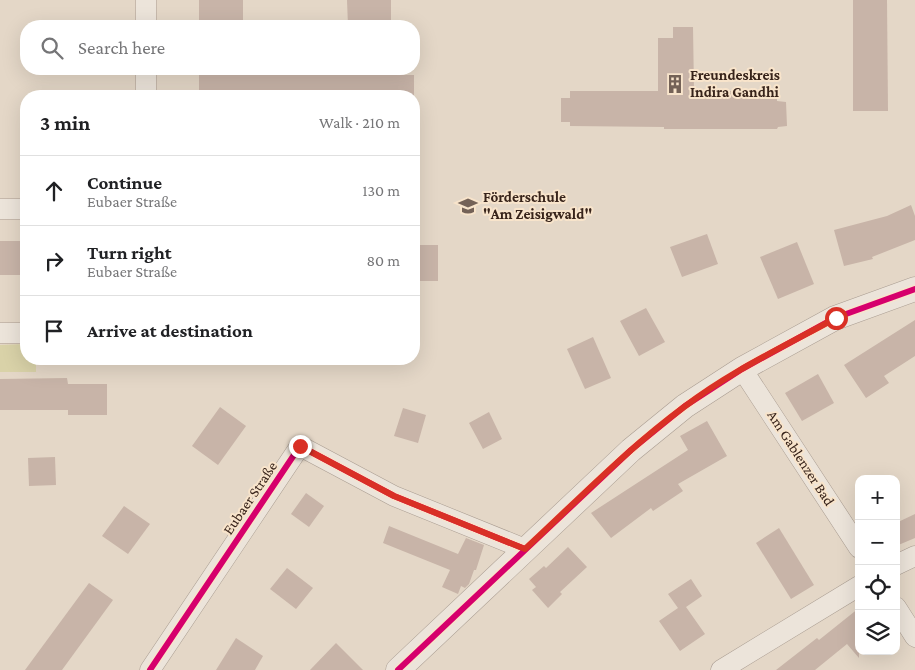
<!DOCTYPE html>
<meta charset="utf-8">
<style>
:root{--surface:#fff;--page:#f2f2f2;--text:#202124;--muted:#757577;--line:#e0e0e0}
body{margin:0;font-family:"Crimson Pro",serif;background:var(--page);color:var(--text)}
.controls{position:absolute;right:15px;bottom:15px;display:grid;overflow:hidden;border-radius:10px;box-shadow:0 5px 20px #0002}
.controls button{width:45px;height:45px;display:grid;place-items:center;padding:0;border:0;border-bottom:1px solid var(--line);background:var(--surface);color:var(--text);font:25px sans-serif}
.stop{position:absolute;width:15px;height:15px;margin:-11px;border:4px solid #d93025;border-radius:50%;background:#fff}
.stop.end{background:#d93025;border-color:#fff;box-shadow:0 1px 5px #0008}
.list{margin:0;padding:0;list-style:none}
h2{display:flex;justify-content:space-between;align-items:center;height:65px;margin:0;padding:0 20px;font-size:21px}
h2 small{font-size:16px;font-weight:400;color:var(--muted)}
.list li{display:grid;grid-template-columns:32px 1fr auto;gap:15px;align-items:center;box-sizing:border-box;height:70px;padding:0 20px;border-top:1px solid var(--line)}
.list b{display:block;font-size:19px;white-space:nowrap}
.list p{margin:0;font-size:16px;white-space:nowrap;color:var(--muted)}
.list em{font-size:16px;font-style:normal;color:var(--muted)}
.icon{flex:none;width:28px;height:28px;fill:none;stroke:currentColor;stroke-width:2;stroke-linecap:round;stroke-linejoin:round}
.map{position:relative;flex:none;width:915px;height:670px;overflow:hidden}
.search{position:absolute;background:var(--surface);box-shadow:0 5px 20px #0002;left:20px;top:20px;width:400px;height:55px;display:flex;align-items:center;gap:12px;box-sizing:border-box;padding:0 18px;border-radius:20px;color:var(--muted);font-size:19px}
.panel{position:absolute;background:var(--surface);box-shadow:0 5px 20px #0002;left:20px;top:90px;width:400px;height:275px;border-radius:20px}
.map>svg:first-child{display:block}
.green{fill:#d9d2a8}
.building{fill:#c8b4a8}
.lines{fill:none;stroke-linecap:round;stroke-linejoin:round}
.minor-casing{stroke:#a99c91;stroke-width:21}
.tertiary-casing{stroke:#a99c91;stroke-width:25}
.minor{stroke:#ece4da;stroke-width:20}
.tertiary{stroke:#ece4da;stroke-width:24}
.cycleway-casing{stroke:#f8e4cb;stroke-width:9}
.cycleway{stroke:#d6006c;stroke-width:6}
.route{stroke:#d93025;stroke-width:6}
.labels{text-anchor:middle;dominant-baseline:central;stroke-width:4;stroke-linejoin:round;paint-order:stroke}
.poi-label{font-size:15px;font-weight:bold;fill:#37231a;stroke:#f8e4cb;text-anchor:start}
.street-label{font-size:15px;fill:#37231a;stroke:#f8e4cb}
</style>
<div class="map">
<svg width="915" height="670" viewBox="0 0 915 670">
<rect width="100%" height="100%" fill="#e4d7c7"/>
<path class="green" d="M 26,344 L 26,359 L 36,359 L 36,372 L 0,372 L 0,345 Z"/>
<g class="building">
<rect x="199" y="0" width="44" height="26"/>
<path d="M 347,0 L 391,0 L 391,26 L 348,26 Z"/>
<path d="M 853,0 L 887,0 L 888,111 L 853,111 Z"/>
<path d="M 673,27 L 693,27 L 694,91 L 777,91 L 777,101 L 786,102 L 787,126 L 778,127 L 777,129 L 664,129 L 664,127 L 570,126 L 570,122 L 561,122 L 561,98 L 570,98 L 570,91 L 658,91 L 658,38 L 673,38 Z"/>
<path d="M 199,69 L 392,69 L 392,75 L 414,75 L 414,96 L 199,96 Z"/>
<path d="M 911,205 L 915,216 L 915,240 L 872,257 L 873,259 L 844,266 L 834,230 L 887,216 Z"/>
<path d="M 707,234 L 718,264 L 682,277 L 670,247 Z"/>
<rect x="0" y="241" width="26" height="34"/>
<path d="M 797,242 L 814,284 L 778,299 L 760,257 Z"/>
<rect x="414" y="245" width="24" height="36"/>
<path d="M 646,308 L 665,342 L 639,356 L 620,321 Z"/>
<path d="M 915,320 L 915,356 L 884,376 L 889,383 L 866,398 L 844,365 Z"/>
<path d="M 593,337 L 611,378 L 585,389 L 567,349 Z"/>
<path d="M 818,374 L 834,403 L 802,421 L 785,393 Z"/>
<path d="M 67,378 L 68,384 L 107,384 L 107,415 L 68,415 L 68,410 L 0,410 L 0,379 Z"/>
<path d="M 220,407 L 246,426 L 218,465 L 192,446 Z"/>
<path d="M 403,408 L 426,415 L 418,443 L 394,436 Z"/>
<path d="M 489,412 L 502,439 L 483,449 L 469,423 Z"/>
<path d="M 707,421 L 727,456 L 678,484 L 683,491 L 653,511 L 651,508 L 611,538 L 591,513 L 688,450 L 680,436 Z"/>
<path d="M 55,457 L 56,485 L 29,486 L 28,458 Z"/>
<path d="M 306,493 L 324,506 L 309,527 L 291,514 Z"/>
<path d="M 124,506 L 150,524 L 128,554 L 102,536 Z"/>
<path d="M 915,514 L 915,538 L 896,546 L 896,523 Z"/>
<path d="M 389,526 L 458,554 L 466,538 L 484,545 L 476,570 L 474,570 L 469,584 L 465,588 L 461,586 L 458,594 L 442,587 L 450,570 L 383,543 Z"/>
<path d="M 779,528 L 814,585 L 791,599 L 756,543 Z"/>
<path d="M 568,547 L 587,567 L 560,592 L 562,594 L 548,608 L 532,590 L 536,587 L 529,579 L 544,566 L 546,568 Z"/>
<path d="M 287,568 L 313,588 L 296,609 L 270,589 Z"/>
<path d="M 691,579 L 702,596 L 686,607 L 705,634 L 680,651 L 659,621 L 678,608 L 668,594 Z"/>
<path d="M 89,583 L 113,600 L 62,670 L 25,670 Z"/>
<path d="M 859,608 L 859,658 L 847,644 L 815,670 L 776,670 L 817,638 L 819,640 Z"/>
<path d="M 236,638 L 263,656 L 255,670 L 216,670 Z"/>
<path d="M 336,643 L 363,670 L 310,670 Z"/>
</g>
<g class="lines">
<g class="minor-casing">
<g id="minor">
<path d="M 146,26 L 146,0"/>
<path d="M 146,96 L 146,69"/>
<path d="M 0,209 L 26,209"/>
<path d="M 0,333 L 26,333"/>
<path d="M 742,369 L 859,548"/>
<path d="M 896,565 L 915,556"/>
<path d="M 896,607 L 915,637"/>
<path d="M 150,670 L 300,446 L 394,496 L 525,549"/>
<path d="M 721,670 L 859,586"/>
</g>
</g>
<g class="tertiary-casing">
<path id="tertiary" d="M 398,670 L 631,450 L 685,406 L 742,369 L 835,318 L 915,289"/>
</g>
<use href="#minor" class="minor"/>
<use href="#tertiary" class="tertiary"/>
<g class="cycleway-casing">
<g id="cycleway">
<path d="M 150,670 L 300,446 L 394,496 L 525,549"/>
<path d="M 398,670 L 631,450 L 685,406 L 742,369 L 835,318 L 915,289"/>
</g>
</g>
<use href="#cycleway" class="cycleway"/>
</g>
<g class="lines">
<path class="route" d="M 300,446 L 394,496 L 525,549 C 577,501 627,449 684,407 C 731,371 785,346 836,318"/>
</g>
<defs>
<g id="building-bare" transform="scale(1.5)"><path d="M-4-6H4V6H1V3H-1V6H-4ZM-2.5-4.3h1.7v1.8h-1.7ZM.8-4.3h1.7v1.8H.8ZM-2.5-1h1.7V.8h-1.7ZM.8-1h1.7V.8H.8Z" fill="#746257" stroke="#f8e4cb" stroke-width="2.5" paint-order="stroke"/></g>
<g id="school-bare" transform="scale(1.5)"><path d="M0-5L7-2L0 1L-7-2ZM-4 1L0 2.5L4 1V4Q0 6-4 4Z" fill="#746257" stroke="#f8e4cb" stroke-width="2.5" paint-order="stroke"/></g>
</defs>
<g fill-rule="evenodd">
<use href="#building-bare" x="675" y="84"/>
<use href="#school-bare" x="468" y="206"/>
</g>
<g class="labels">
<g class="poi-label">
<text x="690" y="75">Freundeskreis<tspan x="690" dy="17">Indira Gandhi</tspan></text>
<text x="483" y="197">Förderschule<tspan x="483" dy="17">"Am Zeisigwald"</tspan></text>
</g>
<g class="street-label">
<text transform="translate(801 458) rotate(57)">Am Gablenzer Bad</text>
<text transform="translate(250 498) rotate(-56)">Eubaer Straße</text>
</g>
</g>
</svg>
<div class="controls">
<button>+</button>
<button>−</button>
<button><svg class="icon" aria-label="locate" viewBox="0 0 24 24"><circle cx="12" cy="12" r="6"/><path d="M12 2v4M12 18v4M2 12h4M18 12h4"/></svg></button>
<button><svg class="icon" aria-label="layers" viewBox="0 0 24 24"><path d="M12 4l9 5-9 5-9-5zM3 14l9 5 9-5"/></svg></button>
</div>
<div class="stop" style="left:836px;top:318px"></div>
<div class="stop end" style="left:300px;top:446px"></div>
<div class="search"><svg class="icon" aria-label="search" viewBox="0 0 24 24"><circle cx="10" cy="10" r="6"/><path d="M15 15l6 6"/></svg>Search here</div>
<section class="panel">
<h2>3 min<small>Walk · 210 m</small></h2>
<ul class="list">
<li><svg class="icon" aria-label="ahead" viewBox="0 0 24 24"><path d="M12 20V5M6 11l6-6 6 6"/></svg><div><b>Continue</b><p>Eubaer Straße</p></div><em>130 m</em></li>
<li><svg class="icon" aria-label="right" viewBox="0 0 24 24"><path d="M7 20v-9h11M14 6l5 5-5 5"/></svg><div><b>Turn right</b><p>Eubaer Straße</p></div><em>80 m</em></li>
<li><svg class="icon" aria-label="arrive" viewBox="0 0 24 24"><path d="M6 21V4h12l-3 4 3 4H6"/></svg><div><b>Arrive at destination</b></div></li>
</ul>
</section>
</div>
